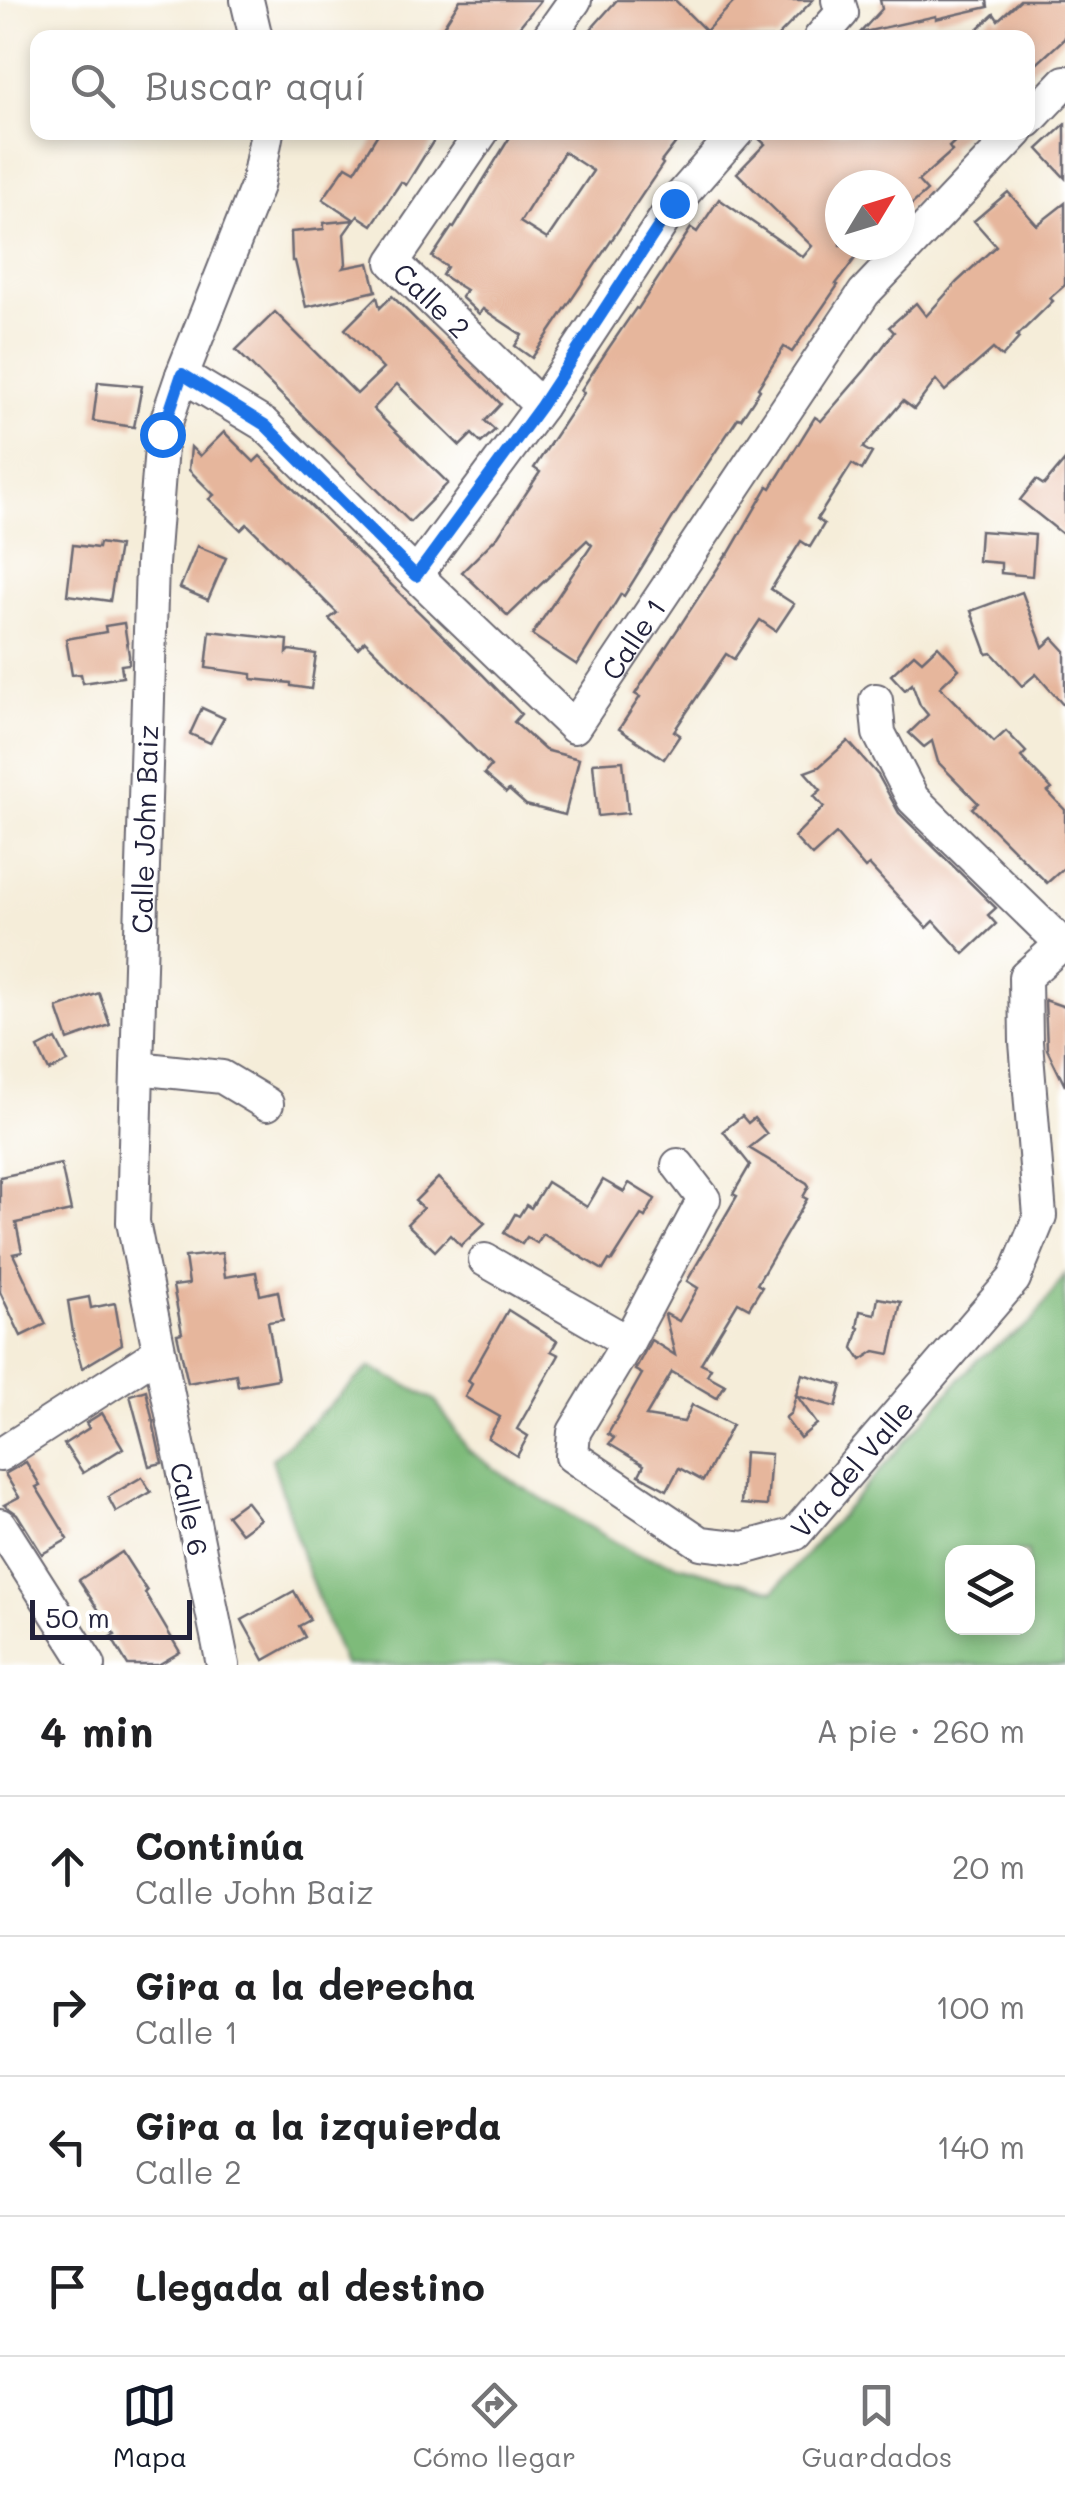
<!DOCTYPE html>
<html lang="es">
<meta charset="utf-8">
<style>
:root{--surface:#fff;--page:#f6f6f6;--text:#202124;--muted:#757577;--line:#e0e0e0;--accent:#111827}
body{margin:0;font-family:Mali,sans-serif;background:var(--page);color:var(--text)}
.controls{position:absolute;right:30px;bottom:30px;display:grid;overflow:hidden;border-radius:20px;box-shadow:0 5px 15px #0003}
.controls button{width:90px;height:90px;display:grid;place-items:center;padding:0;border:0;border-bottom:2px solid var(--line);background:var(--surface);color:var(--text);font:50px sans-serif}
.compass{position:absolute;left:825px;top:170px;width:90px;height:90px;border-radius:50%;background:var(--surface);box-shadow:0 5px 15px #0003;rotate:52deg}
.scale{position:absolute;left:30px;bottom:25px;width:162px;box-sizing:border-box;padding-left:10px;border:5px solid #22223b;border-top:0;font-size:28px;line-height:35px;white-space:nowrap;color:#22223b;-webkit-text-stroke:8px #fff;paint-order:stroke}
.stop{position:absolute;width:30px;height:30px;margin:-22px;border:8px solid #1a73e8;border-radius:50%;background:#fff}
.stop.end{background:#1a73e8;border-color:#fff;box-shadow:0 2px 10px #0008}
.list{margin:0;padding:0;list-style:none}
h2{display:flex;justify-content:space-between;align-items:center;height:130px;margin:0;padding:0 40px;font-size:42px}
h2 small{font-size:32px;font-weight:400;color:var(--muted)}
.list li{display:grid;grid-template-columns:65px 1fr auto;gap:30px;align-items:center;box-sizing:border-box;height:140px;padding:0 40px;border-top:2px solid var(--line)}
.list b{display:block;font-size:38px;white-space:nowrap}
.list p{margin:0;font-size:32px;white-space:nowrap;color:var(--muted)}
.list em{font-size:32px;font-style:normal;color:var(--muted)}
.icon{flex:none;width:55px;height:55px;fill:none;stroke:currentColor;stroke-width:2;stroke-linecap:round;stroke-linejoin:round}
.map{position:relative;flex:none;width:1065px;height:1665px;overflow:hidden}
.search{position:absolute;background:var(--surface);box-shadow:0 5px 15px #0003;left:30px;right:30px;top:30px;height:110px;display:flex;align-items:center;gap:25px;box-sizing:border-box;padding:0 35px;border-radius:20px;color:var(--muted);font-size:38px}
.sheet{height:690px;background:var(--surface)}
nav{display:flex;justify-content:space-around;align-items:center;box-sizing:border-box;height:140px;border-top:2px solid var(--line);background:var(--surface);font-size:28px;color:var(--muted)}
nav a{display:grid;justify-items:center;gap:5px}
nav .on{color:var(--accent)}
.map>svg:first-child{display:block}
.forest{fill:#7ebb7a;stroke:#506e5a;stroke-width:2.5;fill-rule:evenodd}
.building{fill:#e6b69c;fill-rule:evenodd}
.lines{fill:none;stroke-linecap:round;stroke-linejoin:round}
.minor-casing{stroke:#6c6972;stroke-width:36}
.minor{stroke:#fff;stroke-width:32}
.route{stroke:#1a73e8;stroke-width:12}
.labels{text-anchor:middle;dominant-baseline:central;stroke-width:9;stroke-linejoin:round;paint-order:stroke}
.street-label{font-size:28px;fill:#22223b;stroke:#fff}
</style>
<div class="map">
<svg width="1065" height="1665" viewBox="0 0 1065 1665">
<rect width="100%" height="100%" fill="#fff"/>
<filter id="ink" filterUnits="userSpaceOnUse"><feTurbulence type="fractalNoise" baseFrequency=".01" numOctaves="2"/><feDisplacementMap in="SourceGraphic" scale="20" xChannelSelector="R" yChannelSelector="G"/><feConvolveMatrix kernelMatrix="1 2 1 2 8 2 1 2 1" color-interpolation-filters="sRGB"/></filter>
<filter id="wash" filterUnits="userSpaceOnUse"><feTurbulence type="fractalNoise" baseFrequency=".0048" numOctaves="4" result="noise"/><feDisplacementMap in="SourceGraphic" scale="40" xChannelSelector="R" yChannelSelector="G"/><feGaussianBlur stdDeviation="2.25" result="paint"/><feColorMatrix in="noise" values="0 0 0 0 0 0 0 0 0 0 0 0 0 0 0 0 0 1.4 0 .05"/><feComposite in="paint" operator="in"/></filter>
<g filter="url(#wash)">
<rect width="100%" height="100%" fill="#f5edd9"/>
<path class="forest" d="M 1065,1274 L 1065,1665 L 621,1665 L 547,1661 L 543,1665 L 344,1665 L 303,1559 L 272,1459 L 370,1367 L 435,1400 L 468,1450 L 509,1479 L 634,1553 L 774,1591 L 977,1360 L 1032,1322 ZM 952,1552 L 1028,1552 L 1028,1628 L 952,1628 Z"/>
<g id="blocks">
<g class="building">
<path d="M 460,0 L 541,0 L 510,38 L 436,38 Z"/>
<path d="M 617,0 L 675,0 L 706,31 L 736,0 L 813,0 L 776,38 L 583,38 Z"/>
<path d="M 880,0 L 987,0 L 988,7 L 936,19 L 936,16 L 860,33 L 882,9 Z"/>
<path d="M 1020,0 L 1065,0 L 1065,38 L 1028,72 L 1028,38 L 968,38 L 994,14 L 998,20 Z"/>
<path d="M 1065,124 L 1065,178 L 1038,149 Z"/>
<path d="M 379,132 L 439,132 L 406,185 L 401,182 L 372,225 L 358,216 L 355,220 L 323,199 L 346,166 L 355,171 Z"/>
<path d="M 513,132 L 684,132 L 661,162 L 663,164 L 532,358 L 515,346 L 522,335 L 483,309 L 479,314 L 461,297 L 466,290 L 442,275 L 447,267 L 432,257 L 452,227 L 454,228 ZM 564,152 L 593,171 L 547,239 L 520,222 Z"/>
<path d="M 757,132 L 965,132 L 949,147 L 952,151 L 918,181 L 927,191 L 900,215 L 900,185 L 840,185 L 840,245 L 865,245 L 836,284 L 838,285 L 792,352 L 784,347 L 758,388 L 760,390 L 741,419 L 738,418 L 688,493 L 624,596 L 621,594 L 577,665 L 532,635 L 592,545 L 587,540 L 508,616 L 462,572 L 498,536 L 540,472 L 534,468 L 584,393 L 581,390 L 608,349 L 636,308 L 638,309 L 691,228 L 697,232 L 719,199 L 803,257 L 812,246 L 737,173 L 765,144 L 756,136 Z"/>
<path d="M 1008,192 L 1037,225 L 1065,203 L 1065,285 L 1050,298 L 1053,301 L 1017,336 L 1019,338 L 1002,357 L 993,349 L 945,391 L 936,380 L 914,409 L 903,401 L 863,448 L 872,453 L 862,470 L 852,464 L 817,519 L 824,524 L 810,547 L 801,541 L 771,589 L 794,604 L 776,631 L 760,620 L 734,659 L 726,654 L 674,731 L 680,735 L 664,759 L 619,729 L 640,697 L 635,694 L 727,554 L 728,555 L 768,486 L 771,488 L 815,417 L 821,421 L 866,369 L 894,332 L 889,327 L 916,303 L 926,316 L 957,282 L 996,246 L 974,221 Z"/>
<path d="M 354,220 L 344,234 L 346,264 L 343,268 L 369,263 L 376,291 L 306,307 L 295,261 L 292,261 L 291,232 L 324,229 L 324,223 Z"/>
<path d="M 392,296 L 501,404 L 485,421 L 495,430 L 481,443 L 472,434 L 460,446 L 397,384 L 373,409 L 448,483 L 410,522 L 236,350 L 275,312 L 357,394 L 383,369 L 345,329 L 377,297 L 380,308 Z"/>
<path d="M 98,382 L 142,386 L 134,427 L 93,421 Z"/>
<path d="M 224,432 L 254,462 L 260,456 L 482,674 L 521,714 L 514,722 L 545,750 L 579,759 L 565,815 L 526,805 L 509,790 L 506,793 L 484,774 L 491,766 L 426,701 L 365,641 L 358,648 L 329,619 L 337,613 L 310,586 L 247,524 L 241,530 L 209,499 L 214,495 L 189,470 L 191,447 L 200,456 Z"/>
<path d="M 1065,460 L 1065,536 L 1020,500 L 1036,480 L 1044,485 Z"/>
<path d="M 980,531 L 1035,535 L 1032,576 L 1001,573 L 1001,563 L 978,561 Z"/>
<path d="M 99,543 L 119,546 L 110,601 L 67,595 L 73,545 L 98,548 Z"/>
<path d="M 197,546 L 226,558 L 208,600 L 180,588 Z"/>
<path d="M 1022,592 L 1043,647 L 1053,638 L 1065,651 L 1065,707 L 1036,674 L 1022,686 L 992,653 L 987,654 L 971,611 Z"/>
<path d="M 124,623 L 129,655 L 129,664 L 121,665 L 123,677 L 83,683 L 81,674 L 72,675 L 66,639 L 106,632 L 105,626 Z"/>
<path d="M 210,631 L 288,640 L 287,653 L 290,650 L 316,654 L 311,689 L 291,686 L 291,683 L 252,679 L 252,674 L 206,668 Z"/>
<path d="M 938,646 L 959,669 L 940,687 L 994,742 L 1006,731 L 1026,752 L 1021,757 L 1052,789 L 1048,792 L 1065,810 L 1065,867 L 1047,883 L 972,808 L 978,803 L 938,762 L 932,741 L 924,747 L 909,733 L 928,715 L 920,705 L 912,684 L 905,690 L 891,675 L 914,654 L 922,661 Z"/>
<path d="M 202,708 L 224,718 L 210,743 L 190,734 Z"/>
<path d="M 848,741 L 878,775 L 899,813 L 996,908 L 988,915 L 996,924 L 964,954 L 934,921 L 927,928 L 869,865 L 865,868 L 836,834 L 812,856 L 794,837 L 824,807 L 814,796 L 821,790 L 805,772 L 819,767 Z"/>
<path d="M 623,761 L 628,813 L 598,816 L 593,763 Z"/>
<path d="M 99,993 L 110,1025 L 68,1040 L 57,1008 Z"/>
<path d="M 1045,1000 L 1065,1007 L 1065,1086 L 1047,1049 Z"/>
<path d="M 56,1039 L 68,1062 L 49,1071 L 38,1048 Z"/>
<path d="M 742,1116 L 748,1123 L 754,1118 L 767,1134 L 749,1148 L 807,1183 L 809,1186 L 803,1197 L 807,1199 L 757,1284 L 762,1287 L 749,1308 L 738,1302 L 701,1363 L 711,1368 L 707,1375 L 725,1385 L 717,1398 L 672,1372 L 646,1416 L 684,1422 L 692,1405 L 732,1425 L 703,1481 L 679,1468 L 667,1490 L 639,1475 L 644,1465 L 609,1444 L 614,1438 L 608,1434 L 642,1374 L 635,1370 L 651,1340 L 675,1355 L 665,1315 L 666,1314 L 679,1321 L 698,1288 L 687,1281 L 737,1196 L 733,1194 L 750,1165 L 723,1131 Z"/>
<path d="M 61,1164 L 71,1211 L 16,1223 L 22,1252 L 13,1254 L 46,1324 L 21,1336 L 0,1292 L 0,1177 Z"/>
<path d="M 438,1178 L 485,1223 L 461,1246 L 450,1235 L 435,1251 L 407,1224 L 423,1208 L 415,1201 Z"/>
<path d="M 603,1180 L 624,1192 L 629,1183 L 655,1199 L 645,1217 L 641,1215 L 612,1261 L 609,1260 L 603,1270 L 543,1234 L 537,1243 L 527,1237 L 522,1244 L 504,1233 L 515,1214 L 519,1216 L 526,1205 L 531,1208 L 547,1182 L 587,1207 Z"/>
<path d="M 222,1253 L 225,1277 L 256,1272 L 260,1295 L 278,1291 L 283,1320 L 268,1322 L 278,1379 L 238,1386 L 236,1374 L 188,1383 L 177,1334 L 182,1333 L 173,1286 L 189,1284 L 185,1257 Z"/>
<path d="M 89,1297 L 91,1308 L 115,1303 L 122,1344 L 82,1368 L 74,1339 L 68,1301 Z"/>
<path d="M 878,1298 L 901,1302 L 890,1354 L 875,1351 L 861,1360 L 853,1348 L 859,1328 L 857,1327 L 860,1311 L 875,1314 Z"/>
<path d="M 508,1310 L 557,1341 L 551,1351 L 559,1355 L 517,1429 L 528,1436 L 517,1456 L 488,1438 L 500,1417 L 465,1397 L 472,1384 L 468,1381 Z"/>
<path d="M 802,1374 L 842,1385 L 836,1407 L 797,1396 L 817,1424 L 800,1438 L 785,1418 L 791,1413 Z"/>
<path d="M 146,1390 L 162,1463 L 149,1466 L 130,1395 Z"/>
<path d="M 102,1413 L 123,1448 L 83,1473 L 64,1444 L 89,1428 L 86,1423 Z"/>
<path d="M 744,1452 L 771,1454 L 767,1506 L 741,1504 Z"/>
<path d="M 26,1462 L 40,1485 L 36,1487 L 68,1539 L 42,1554 L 17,1514 L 4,1505 L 19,1497 L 5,1474 Z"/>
<path d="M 142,1477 L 151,1492 L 116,1512 L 108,1497 Z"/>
<path d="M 246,1501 L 260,1519 L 241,1533 L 227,1515 Z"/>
<path d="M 122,1552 L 147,1591 L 145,1593 L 180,1652 L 158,1665 L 128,1665 L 111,1637 L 115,1635 L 79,1580 Z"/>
<path d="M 294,1591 L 310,1620 L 299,1626 L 305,1637 L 264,1660 L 242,1620 Z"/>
</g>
</g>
</g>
<g filter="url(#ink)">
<use href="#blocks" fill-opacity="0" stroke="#6c6972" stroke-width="2.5"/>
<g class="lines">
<g class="minor-casing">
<g id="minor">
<path d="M 247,0 L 256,38"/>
<path d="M 548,38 L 575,0"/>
<path d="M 820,38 L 842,13 L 838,0"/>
<path d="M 1028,121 L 1065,82"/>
<path id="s1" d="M 482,132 L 393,262 L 541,406 L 675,203 L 737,132"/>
<path id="s2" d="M 182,375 L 265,425 L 416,575 L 574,727 L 864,293 L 1017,132"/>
<path d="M 416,575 L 541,406"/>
<path d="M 876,700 L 879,733 L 913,799 L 1062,944"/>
<path d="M 137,1068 L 222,1077 L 267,1104"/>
<path id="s3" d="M 678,1165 L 704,1199 L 628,1342 L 574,1432 L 572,1456 L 701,1543 L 744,1548 L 795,1534 L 1014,1279 L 1040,1216 L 1026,1042 L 1025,977 L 1065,941"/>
<path d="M 485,1260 L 628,1342"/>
<path d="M 0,1455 L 158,1353"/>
<path d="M 0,1525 L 89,1665"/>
<path id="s4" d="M 223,1665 L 133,1222 L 137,1068 L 152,564 L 162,434 L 182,375 L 257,186 L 267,132"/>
</g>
</g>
<use href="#minor" class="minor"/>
</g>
</g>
<g class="lines" filter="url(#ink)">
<path class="route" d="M 162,434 L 182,374 L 265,425 L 416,576 L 541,406 L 674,203"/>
</g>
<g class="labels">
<g class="street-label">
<text stroke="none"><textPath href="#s1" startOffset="212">Calle 2</textPath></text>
<text stroke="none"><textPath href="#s2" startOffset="635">Calle 1</textPath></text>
<text stroke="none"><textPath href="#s4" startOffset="845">Calle John Baiz</textPath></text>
<text stroke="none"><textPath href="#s3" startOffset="672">Vía del Valle</textPath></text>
<text transform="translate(190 1509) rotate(78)">Calle 6</text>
</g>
</g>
</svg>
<div class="controls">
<button><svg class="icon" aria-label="layers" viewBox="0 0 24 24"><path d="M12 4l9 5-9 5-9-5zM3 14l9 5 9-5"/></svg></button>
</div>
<svg class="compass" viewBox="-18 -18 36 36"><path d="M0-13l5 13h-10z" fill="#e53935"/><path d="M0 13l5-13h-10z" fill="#757577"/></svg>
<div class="scale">50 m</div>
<div class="stop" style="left:162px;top:434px"></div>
<div class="stop end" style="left:674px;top:203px"></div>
<div class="search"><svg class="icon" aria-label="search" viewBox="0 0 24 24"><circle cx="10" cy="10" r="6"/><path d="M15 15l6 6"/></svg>Buscar aquí</div>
</div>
<section class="sheet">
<h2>4 min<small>A pie · 260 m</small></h2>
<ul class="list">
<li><svg class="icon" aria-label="ahead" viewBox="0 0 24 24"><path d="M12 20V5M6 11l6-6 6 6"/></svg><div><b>Continúa</b><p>Calle John Baiz</p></div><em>20 m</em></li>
<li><svg class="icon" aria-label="right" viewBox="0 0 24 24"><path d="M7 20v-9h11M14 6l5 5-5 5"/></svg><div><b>Gira a la derecha</b><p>Calle 1</p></div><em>100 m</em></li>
<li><svg class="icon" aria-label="left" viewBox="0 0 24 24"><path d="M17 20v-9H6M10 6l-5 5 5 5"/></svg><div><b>Gira a la izquierda</b><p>Calle 2</p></div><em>140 m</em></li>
<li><svg class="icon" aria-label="arrive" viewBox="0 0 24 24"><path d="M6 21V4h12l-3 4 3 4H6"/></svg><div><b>Llegada al destino</b></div></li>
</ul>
</section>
<nav>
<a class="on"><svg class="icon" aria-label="map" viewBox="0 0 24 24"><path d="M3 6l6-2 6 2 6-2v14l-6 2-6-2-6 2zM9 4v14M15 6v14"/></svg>Mapa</a>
<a><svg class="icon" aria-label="directions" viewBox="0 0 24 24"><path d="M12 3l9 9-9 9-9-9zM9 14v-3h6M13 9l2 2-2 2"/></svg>Cómo llegar</a>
<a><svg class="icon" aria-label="saved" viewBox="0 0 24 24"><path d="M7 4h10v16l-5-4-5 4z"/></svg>Guardados</a>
</nav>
